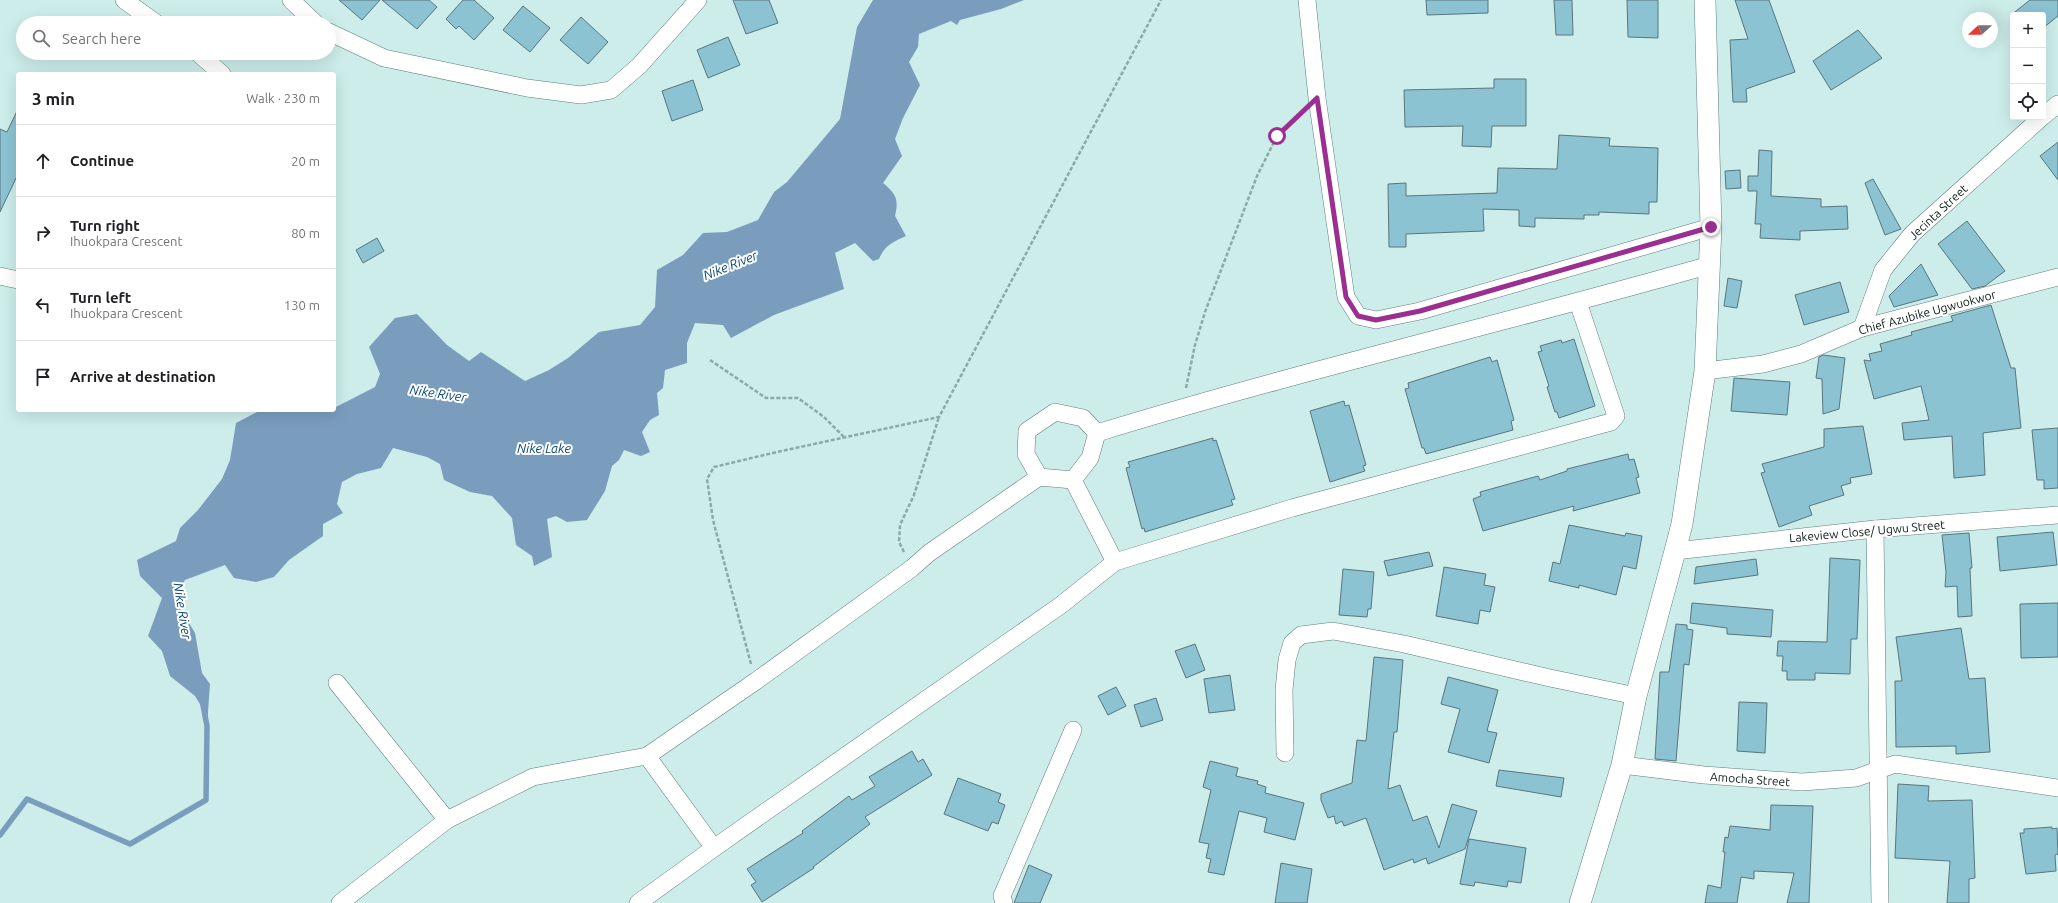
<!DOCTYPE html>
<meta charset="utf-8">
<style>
:root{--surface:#fff;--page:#f6f6f6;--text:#202124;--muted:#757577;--line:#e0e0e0}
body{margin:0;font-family:Ubuntu,sans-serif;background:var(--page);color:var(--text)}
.controls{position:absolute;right:12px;top:12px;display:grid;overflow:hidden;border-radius:4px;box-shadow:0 4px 16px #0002}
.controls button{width:36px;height:36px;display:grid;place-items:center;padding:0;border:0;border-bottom:1px solid var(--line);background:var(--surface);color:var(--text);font:20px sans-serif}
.compass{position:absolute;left:1962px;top:12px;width:36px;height:36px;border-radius:50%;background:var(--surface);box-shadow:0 4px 16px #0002;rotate:249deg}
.stop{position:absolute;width:12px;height:12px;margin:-9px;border:3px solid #9a2f91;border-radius:50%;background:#fff}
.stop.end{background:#9a2f91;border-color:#fff;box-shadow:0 1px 4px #0008}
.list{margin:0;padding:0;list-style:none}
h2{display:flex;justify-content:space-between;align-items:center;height:52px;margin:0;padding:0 16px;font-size:17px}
h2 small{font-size:13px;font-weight:400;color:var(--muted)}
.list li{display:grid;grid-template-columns:26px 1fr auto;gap:12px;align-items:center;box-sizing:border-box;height:72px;padding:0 16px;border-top:1px solid var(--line)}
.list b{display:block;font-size:15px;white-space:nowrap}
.list p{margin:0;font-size:13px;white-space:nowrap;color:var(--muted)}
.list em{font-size:13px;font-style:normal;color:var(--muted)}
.icon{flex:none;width:22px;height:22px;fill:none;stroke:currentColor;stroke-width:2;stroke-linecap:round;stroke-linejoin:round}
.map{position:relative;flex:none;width:2058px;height:903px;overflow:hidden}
.search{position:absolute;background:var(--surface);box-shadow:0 4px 16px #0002;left:16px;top:16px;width:320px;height:44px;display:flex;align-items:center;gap:10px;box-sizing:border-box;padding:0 14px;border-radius:22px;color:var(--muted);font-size:15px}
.panel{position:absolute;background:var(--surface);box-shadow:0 4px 16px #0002;left:16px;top:72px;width:320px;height:340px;border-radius:4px}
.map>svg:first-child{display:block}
.water{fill:#7a9dbe}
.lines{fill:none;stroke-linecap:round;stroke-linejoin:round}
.stream{stroke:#7a9dbe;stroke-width:5.5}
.building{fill:#8bc3d3;stroke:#5a757d}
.minor-casing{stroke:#607e7b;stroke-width:18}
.tertiary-casing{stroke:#607e7b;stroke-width:22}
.path{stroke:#8ea8a6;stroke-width:2.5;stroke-dasharray:4 2;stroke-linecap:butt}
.minor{stroke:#fff;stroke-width:17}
.tertiary{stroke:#fff;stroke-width:21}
.route{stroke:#9a2f91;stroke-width:5}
.labels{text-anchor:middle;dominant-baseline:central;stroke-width:4;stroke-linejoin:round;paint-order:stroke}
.street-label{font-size:12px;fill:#0e1a19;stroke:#fff}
.water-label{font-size:13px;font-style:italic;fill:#094570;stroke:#fff}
</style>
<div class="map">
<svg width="2058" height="903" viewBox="0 0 2058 903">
<rect width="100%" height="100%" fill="#ccedea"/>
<path class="water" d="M 873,0 L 1024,0 L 1001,9 L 960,20 L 957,25 L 951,21 L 919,34 L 918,47 L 909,62 L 920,85 L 903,118 L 895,139 L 902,156 L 883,183 C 896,194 899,199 895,216 L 906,236 C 893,242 885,245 879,259 L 873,261 L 855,243 L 835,253 L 844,289 L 774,315 L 731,338 L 723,325 L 695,323 L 687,343 L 687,363 L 665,370 L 663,388 L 657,393 L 659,415 L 650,420 L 642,432 L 650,452 L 641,456 L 624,450 L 619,460 L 612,466 L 605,491 L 587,520 L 567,522 L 556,516 L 547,519 L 552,557 L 534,566 L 532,556 L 516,545 L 512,518 L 492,496 L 470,492 L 444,480 L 440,464 L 427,457 L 393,448 L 381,468 L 357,474 L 342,482 L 337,504 L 343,513 L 323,524 L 323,536 L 289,560 L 274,577 L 256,582 L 234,578 L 225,565 L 185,580 L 174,598 L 195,633 L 202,673 L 210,684 L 207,726 L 203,709 L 195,696 L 170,676 L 162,651 L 148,636 L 162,598 L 140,576 L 137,560 L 176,541 L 180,528 L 198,510 L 222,479 L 230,460 L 236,423 L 261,410 L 323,410 L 325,412 L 334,410 L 334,408 L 375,387 L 380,374 L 369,347 L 395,318 L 417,314 L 447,345 L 469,361 L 481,352 L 525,381 L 549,370 L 568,358 L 599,332 L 640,325 L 655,307 L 657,270 L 683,255 L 703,233 L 727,232 L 758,220 L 774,192 L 787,182 L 840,119 L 857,27 Z"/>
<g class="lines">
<path class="stream" d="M 0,835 L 27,799 L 130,844 L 206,800 L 207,726 L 203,705"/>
</g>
<g class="building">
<path d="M 339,0 L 380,0 L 362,20 Z"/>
<path d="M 382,0 L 429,0 L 437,7 L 417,29 Z"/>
<path d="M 463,0 L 474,0 L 494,18 L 474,40 L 459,26 L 456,29 L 446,19 Z"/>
<path d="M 733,0 L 769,0 L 778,23 L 746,34 Z"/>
<path d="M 1426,0 L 1488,0 L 1488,13 L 1427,15 Z"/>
<path d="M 1554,0 L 1572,0 L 1573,35 L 1556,35 Z"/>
<path d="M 1627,0 L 1658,0 L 1658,38 L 1628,37 Z"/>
<path d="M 1735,0 L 1769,0 L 1795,72 L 1746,89 L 1747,102 L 1733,102 L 1730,40 L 1748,39 Z"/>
<path d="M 2030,0 L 2058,0 L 2058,16 L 2043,28 L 2043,15 L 2011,15 Z"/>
<path d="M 523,6 L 550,28 L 530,52 L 503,30 Z"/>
<path d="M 581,17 L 608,42 L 588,64 L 560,40 Z"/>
<path d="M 1858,30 L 1882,58 L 1831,90 L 1813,61 Z"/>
<path d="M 728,37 L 740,65 L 708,78 L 697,50 Z"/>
<path d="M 1494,79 L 1526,79 L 1526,126 L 1492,126 L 1491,147 L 1462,146 L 1463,126 L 1405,127 L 1404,90 L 1494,88 Z"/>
<path d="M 693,80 L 703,110 L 672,121 L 662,91 Z"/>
<path d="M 18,109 L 18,174 L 0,212 L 0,129 L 7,132 Z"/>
<path d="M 1559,135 L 1610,138 L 1609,146 L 1658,148 L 1657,202 L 1649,202 L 1649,214 L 1599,212 L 1599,215 L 1584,215 L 1584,219 L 1535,218 L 1535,227 L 1519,226 L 1519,210 L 1483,209 L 1484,231 L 1406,234 L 1406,247 L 1389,247 L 1388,184 L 1406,183 L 1406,196 L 1497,193 L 1498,168 L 1557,169 Z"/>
<path d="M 2058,142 L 2058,180 L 2040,156 Z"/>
<path d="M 1759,150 L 1772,151 L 1771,196 L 1821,199 L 1821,207 L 1847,206 L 1848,229 L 1800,231 L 1800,240 L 1760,238 L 1761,224 L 1755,224 L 1757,191 L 1748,191 L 1748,176 L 1758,176 Z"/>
<path d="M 1740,170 L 1741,188 L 1726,189 L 1725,171 Z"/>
<path d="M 1873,179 L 1901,229 L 1885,235 L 1865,183 Z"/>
<path d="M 1967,221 L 2005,271 L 1985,286 L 1972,289 L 1938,244 Z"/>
<path d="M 377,238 L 384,251 L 363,263 L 356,250 Z"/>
<path d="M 1921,264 L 1938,295 L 1894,307 L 1889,296 Z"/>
<path d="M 1728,278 L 1742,281 L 1737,308 L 1724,306 Z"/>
<path d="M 1840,282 L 1849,312 L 1804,325 L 1795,295 Z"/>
<path d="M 1991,305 L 2011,368 L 2015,368 L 2021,428 L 1983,433 L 1985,475 L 1954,478 L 1952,436 L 1904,440 L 1902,423 L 1929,420 L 1921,386 L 1874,399 L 1864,360 L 1871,361 L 1869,354 L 1882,351 L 1880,344 L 1912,335 L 1911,332 L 1953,321 L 1951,316 Z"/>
<path d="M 1574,339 L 1595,406 L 1559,418 L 1557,412 L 1555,412 L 1547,387 L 1549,386 L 1538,352 L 1542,351 L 1540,346 L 1561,340 L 1562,343 Z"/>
<path d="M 1823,355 L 1845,358 L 1839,409 L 1823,414 L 1822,379 L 1816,378 L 1819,357 Z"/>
<path d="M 1490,357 L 1492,362 L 1497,360 L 1514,420 L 1511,421 L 1513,430 L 1426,454 L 1424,448 L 1422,448 L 1405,389 L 1409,388 L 1408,383 Z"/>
<path d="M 1734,378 L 1790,382 L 1787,415 L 1731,411 Z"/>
<path d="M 1344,401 L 1345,406 L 1349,405 L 1366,465 L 1363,466 L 1365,471 L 1330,482 L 1310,411 Z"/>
<path d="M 1863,426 L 1872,474 L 1850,478 L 1851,483 L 1841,486 L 1844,495 L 1809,506 L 1812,515 L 1779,527 L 1761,473 L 1765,472 L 1762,464 L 1824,447 L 1824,429 Z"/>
<path d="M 2058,428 L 2058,488 L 2044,489 L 2044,480 L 2037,480 L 2032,430 Z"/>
<path d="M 1213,438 L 1213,441 L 1216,440 L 1235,499 L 1231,500 L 1233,505 L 1145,532 L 1144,528 L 1142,529 L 1126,468 L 1130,467 L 1128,462 Z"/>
<path d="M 1628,454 L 1629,460 L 1634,459 L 1639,477 L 1636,478 L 1640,493 L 1573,511 L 1574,506 L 1483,531 L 1473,499 L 1481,496 L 1480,492 L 1538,476 L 1540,480 L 1567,471 L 1567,469 Z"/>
<path d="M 1569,525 L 1625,536 L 1626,533 L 1642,536 L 1636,569 L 1623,566 L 1616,595 L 1579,585 L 1579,588 L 1549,581 L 1553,562 L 1560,564 Z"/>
<path d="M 2053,532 L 2057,565 L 2000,571 L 1997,537 Z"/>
<path d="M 1969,533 L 1972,568 L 1970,568 L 1972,616 L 1958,617 L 1957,586 L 1945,587 L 1946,572 L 1942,535 Z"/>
<path d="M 1429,552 L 1433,566 L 1388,576 L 1384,561 Z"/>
<path d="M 1830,558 L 1860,560 L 1857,639 L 1851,639 L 1850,674 L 1815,673 L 1815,680 L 1787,680 L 1787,671 L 1782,671 L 1783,656 L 1777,656 L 1778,641 L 1827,642 Z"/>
<path d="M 1756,559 L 1758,575 L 1694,584 L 1696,567 Z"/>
<path d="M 1444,567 L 1486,574 L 1484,585 L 1495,587 L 1490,612 L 1480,610 L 1478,624 L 1436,616 Z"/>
<path d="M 1343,569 L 1374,572 L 1371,609 L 1368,609 L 1367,617 L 1339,615 Z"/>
<path d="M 1692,603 L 1773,610 L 1771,637 L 1727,634 L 1727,628 L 1690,623 Z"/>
<path d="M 2058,603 L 2058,657 L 2021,658 L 2020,604 Z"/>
<path d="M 1676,624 L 1687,625 L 1687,629 L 1693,630 L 1689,665 L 1684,664 L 1676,761 L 1655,759 L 1660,672 L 1669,672 Z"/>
<path d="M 1961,628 L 1969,679 L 1985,678 L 1990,752 L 1956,754 L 1956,746 L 1896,747 L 1895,681 L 1902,681 L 1896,637 Z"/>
<path d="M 1195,644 L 1205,670 L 1186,678 L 1175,651 Z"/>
<path d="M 1374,657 L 1403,660 L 1397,732 L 1394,732 L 1388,789 L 1400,785 L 1413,821 L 1427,816 L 1439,848 L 1452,804 L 1477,811 L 1465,849 L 1428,864 L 1426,858 L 1414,863 L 1413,859 L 1384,870 L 1366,818 L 1344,826 L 1342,821 L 1336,824 L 1334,816 L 1328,818 L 1321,800 L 1321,794 L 1352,783 L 1357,740 L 1366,741 Z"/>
<path d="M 1230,675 L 1235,710 L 1209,713 L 1204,679 Z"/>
<path d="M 1448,677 L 1498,690 L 1487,731 L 1497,733 L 1489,763 L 1448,752 L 1460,709 L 1441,704 Z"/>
<path d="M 1116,687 L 1126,706 L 1108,715 L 1098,696 Z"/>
<path d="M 1156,698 L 1163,720 L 1141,727 L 1134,705 Z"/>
<path d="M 1739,702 L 1767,703 L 1765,753 L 1737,751 Z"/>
<path d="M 912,751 L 918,762 L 923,759 L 932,775 L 865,817 L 870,824 L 813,867 L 814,868 L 762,902 L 751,885 L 756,882 L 747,869 L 803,833 L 802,831 L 849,796 L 852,800 L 875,786 L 869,777 Z"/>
<path d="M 1210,761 L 1238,768 L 1236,776 L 1258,781 L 1257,784 L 1266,787 L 1265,793 L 1304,803 L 1295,840 L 1264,832 L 1267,818 L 1239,811 L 1224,875 L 1208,872 L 1211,859 L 1206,858 L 1209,844 L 1199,842 L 1211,790 L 1203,787 Z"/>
<path d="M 1499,770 L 1564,778 L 1561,797 L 1496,786 Z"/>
<path d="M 958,778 L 1001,794 L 998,802 L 1005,805 L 998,824 L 992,822 L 988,831 L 944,814 Z"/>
<path d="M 1898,784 L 1929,786 L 1928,801 L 1972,800 L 1975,878 L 1969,879 L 1969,903 L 1947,903 L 1950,861 L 1895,858 Z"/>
<path d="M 1771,805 L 1813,806 L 1809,903 L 1787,903 L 1794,873 L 1754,871 L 1754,879 L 1741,877 L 1737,903 L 1705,903 L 1708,885 L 1721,888 L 1725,852 L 1723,852 L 1725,837 L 1728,838 L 1730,826 L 1770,830 Z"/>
<path d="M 2052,827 L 2052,829 L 2057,828 L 2058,854 L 2055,855 L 2056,871 L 2026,874 L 2020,833 L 2024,833 L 2024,829 Z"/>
<path d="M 1469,839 L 1526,848 L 1521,883 L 1508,881 L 1507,887 L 1475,882 L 1474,886 L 1460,884 Z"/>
<path d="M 1281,863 L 1312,869 L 1307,903 L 1275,903 Z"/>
<path d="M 1029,865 L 1052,875 L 1040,903 L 1014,903 Z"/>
</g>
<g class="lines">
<g class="minor-casing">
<g id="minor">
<path d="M 124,0 L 156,23"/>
<path d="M 291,0 L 315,23"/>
<path d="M 1307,0 L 1317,98 L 1346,297 L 1358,316 L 1376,320 L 1420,311 L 1711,227"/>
<path d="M 329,32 L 384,58 L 527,88 L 581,95 L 611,90 L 639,66 L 698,0"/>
<path d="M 198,53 L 222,74"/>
<path d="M 2043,116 L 2058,104"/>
<path d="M 0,276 L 18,280"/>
<path d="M 1862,328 L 1883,270 L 1912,234 L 2042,117"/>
<path d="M 1705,371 L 1763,364 L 1801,354 L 1862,328 L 2058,277"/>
<path d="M 1039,477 L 1026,454 L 1027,431 L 1055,412 L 1083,418 L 1097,433"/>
<path d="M 1875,529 L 1880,903"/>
<path d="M 1675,551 L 1875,529 L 2058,515"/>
<path d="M 1115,562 L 1073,480 L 1090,458 L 1097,433 C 1299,371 1506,323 1710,265"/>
<path d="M 337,683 L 447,820"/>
<path d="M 1285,753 L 1284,690 L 1287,660 L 1292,643 L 1301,635 L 1333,631 L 1404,644 L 1550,678 L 1636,696"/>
<path d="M 647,756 L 714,848"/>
<path d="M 1622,765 L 1704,775 L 1802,782 L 1856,778 L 1895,764 L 2058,788"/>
<path d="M 340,903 L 447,820 L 533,777 L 647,756 L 756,681 L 912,568 L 929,553 L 1039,477 L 1073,480"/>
<path d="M 638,903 L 714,848 L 1061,605 L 1115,562 L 1292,508 L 1611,422 L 1616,416 L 1578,302"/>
<path d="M 1004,903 L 1002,896 L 1073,730"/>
</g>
</g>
<g class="tertiary-casing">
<path id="tertiary" d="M 1580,903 L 1622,765 L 1636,696 L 1675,551 L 1682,524 L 1705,371 L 1711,227 L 1705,0"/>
</g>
<g class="path">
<path d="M 710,360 L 766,398 L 798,398 L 824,417 L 845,438"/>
<path d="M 1186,388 L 1195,345 L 1205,312 L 1257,176 L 1277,136 L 1301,113"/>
<path d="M 904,552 L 899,542 L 900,525 L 914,495 L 939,417"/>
<path d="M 751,664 L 713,520 L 707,479 L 714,467 L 777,452 L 939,417 L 1161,0"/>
</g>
<use href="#minor" class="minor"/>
<use href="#tertiary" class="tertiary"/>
</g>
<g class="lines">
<path class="route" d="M 1277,136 L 1317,98 L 1346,297 L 1358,316 L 1376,320 L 1420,311 L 1711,227"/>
</g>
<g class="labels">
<g class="street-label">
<text transform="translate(1938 212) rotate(-43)">Jecinta Street</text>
<text transform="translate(1927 312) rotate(-15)">Chief Azubike Ugwuokwor</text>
<text transform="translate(1867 531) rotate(-5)">Lakeview Close/ Ugwu Street</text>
<text transform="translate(1750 779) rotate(4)">Amocha Street</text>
</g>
<g class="water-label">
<text transform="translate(730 265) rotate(-22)">Nike River</text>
<text transform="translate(438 393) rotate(8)">Nike River</text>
<text x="544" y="448">Nike Lake</text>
<text transform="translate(183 611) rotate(81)">Nike River</text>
</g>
</g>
</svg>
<div class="controls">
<button>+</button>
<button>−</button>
<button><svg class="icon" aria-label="locate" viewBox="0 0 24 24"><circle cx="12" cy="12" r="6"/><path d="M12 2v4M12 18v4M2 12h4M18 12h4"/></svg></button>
</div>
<svg class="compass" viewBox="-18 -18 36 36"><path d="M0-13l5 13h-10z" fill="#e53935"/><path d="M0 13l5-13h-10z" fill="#757577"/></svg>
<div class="stop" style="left:1277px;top:136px"></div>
<div class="stop end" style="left:1711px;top:227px"></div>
<div class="search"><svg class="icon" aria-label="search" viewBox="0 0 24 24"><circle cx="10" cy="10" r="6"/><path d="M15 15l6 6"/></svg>Search here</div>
<section class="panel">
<h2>3 min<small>Walk · 230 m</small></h2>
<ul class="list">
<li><svg class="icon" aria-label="ahead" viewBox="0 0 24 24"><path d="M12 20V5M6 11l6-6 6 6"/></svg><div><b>Continue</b></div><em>20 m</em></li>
<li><svg class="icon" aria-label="right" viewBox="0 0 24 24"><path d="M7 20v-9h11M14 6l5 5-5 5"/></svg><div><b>Turn right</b><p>Ihuokpara Crescent</p></div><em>80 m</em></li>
<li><svg class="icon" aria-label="left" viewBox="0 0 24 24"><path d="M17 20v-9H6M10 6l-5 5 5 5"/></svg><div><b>Turn left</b><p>Ihuokpara Crescent</p></div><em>130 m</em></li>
<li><svg class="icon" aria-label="arrive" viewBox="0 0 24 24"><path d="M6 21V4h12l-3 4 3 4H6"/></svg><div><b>Arrive at destination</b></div></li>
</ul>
</section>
</div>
